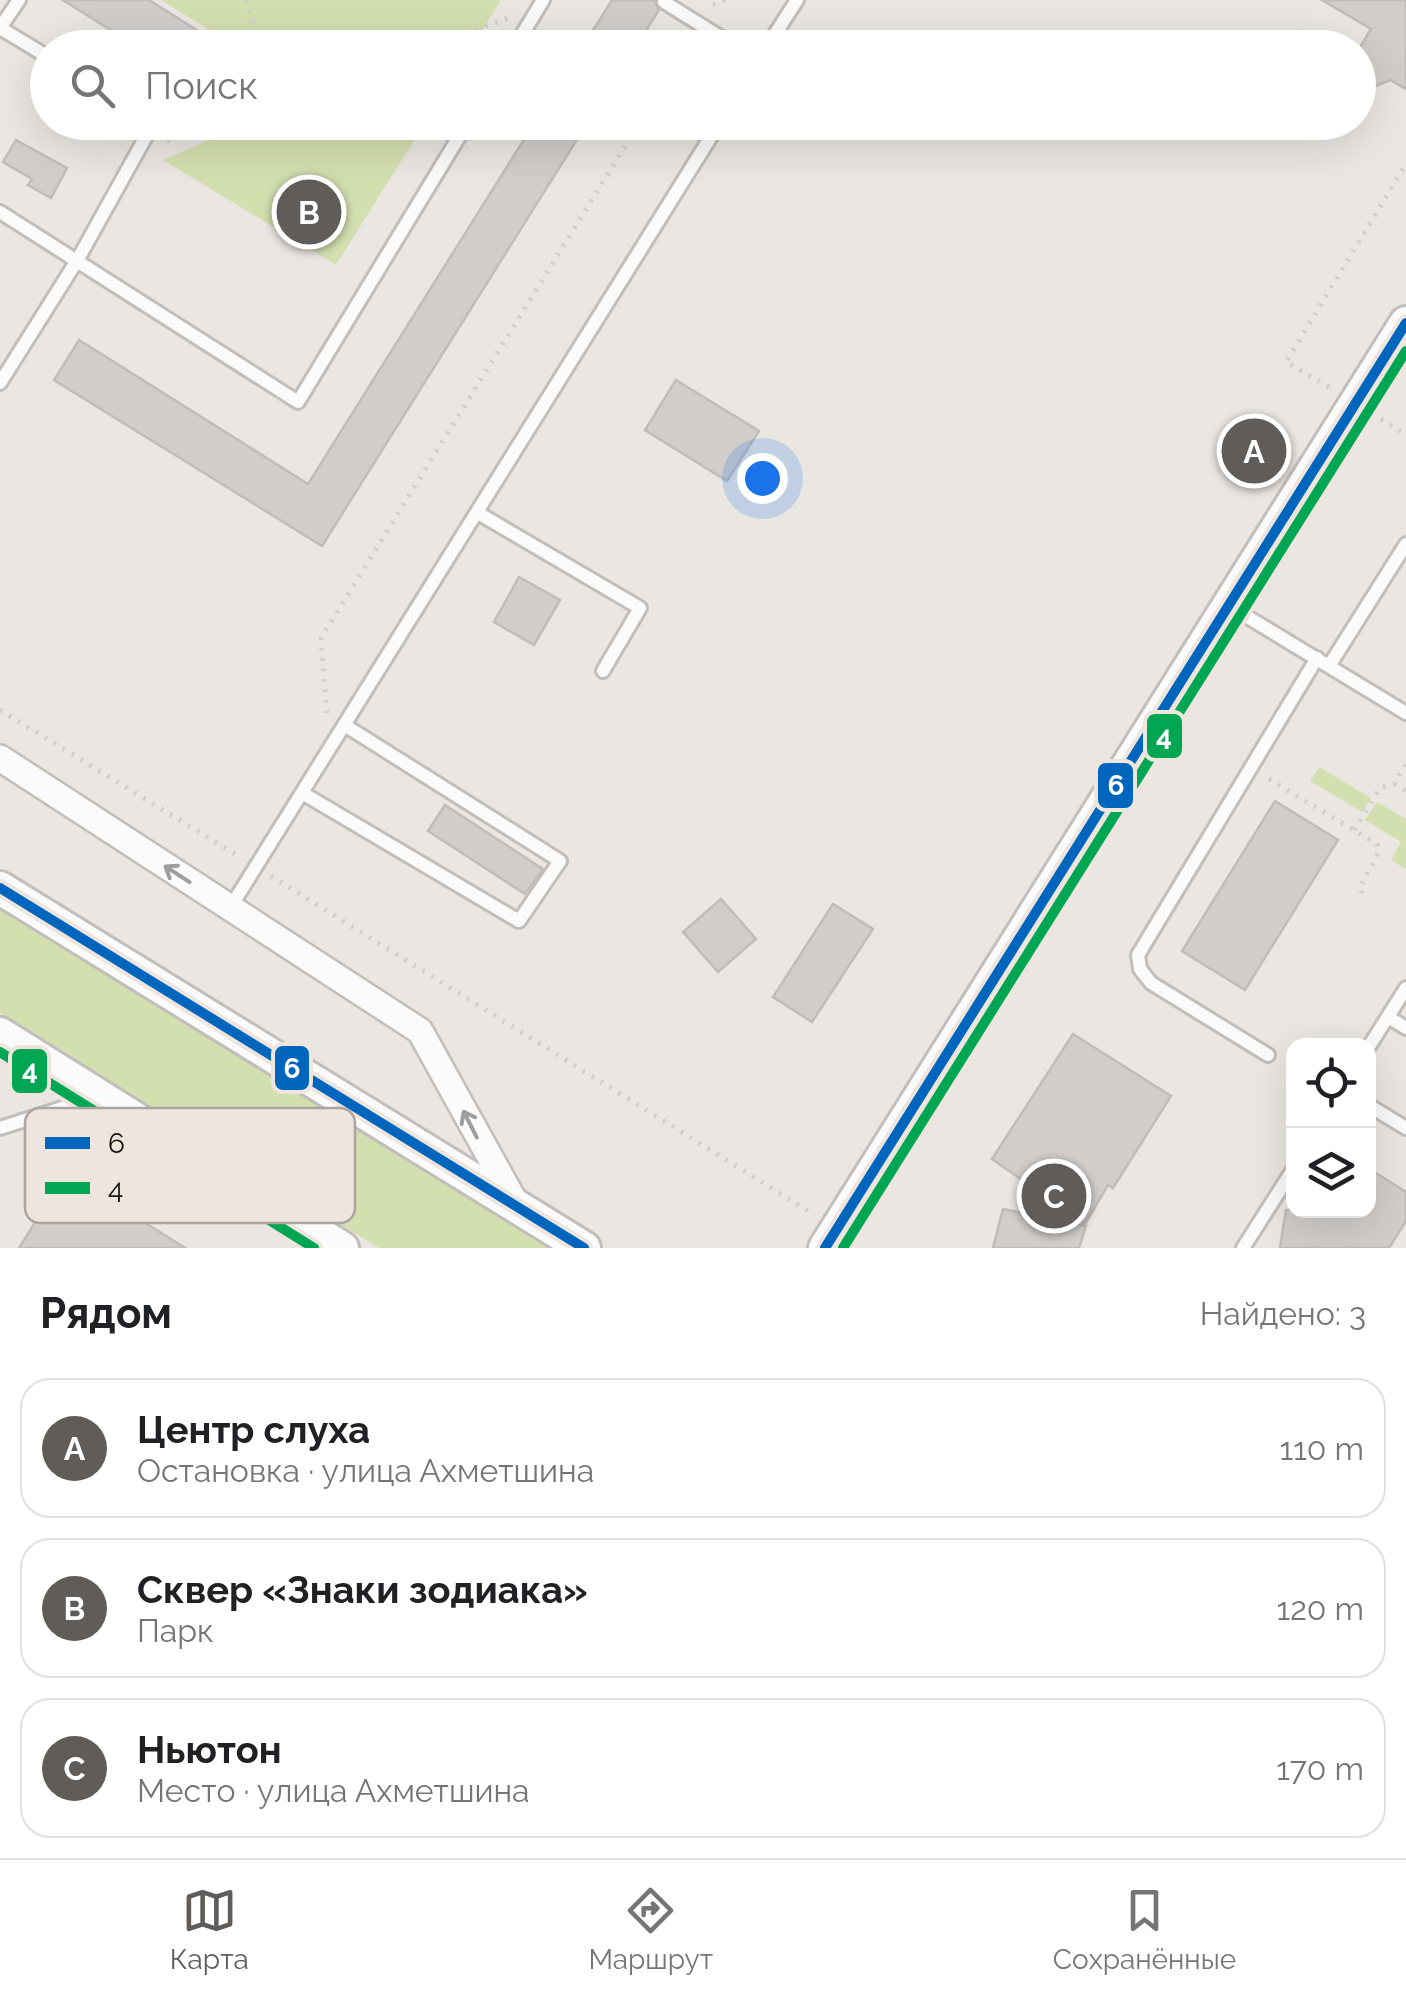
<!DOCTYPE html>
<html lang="ru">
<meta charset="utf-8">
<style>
:root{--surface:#fff;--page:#f6f6f6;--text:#202124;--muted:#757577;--line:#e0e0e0;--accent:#5f5c59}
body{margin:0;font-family:Raleway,sans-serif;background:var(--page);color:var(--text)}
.controls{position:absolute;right:30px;bottom:30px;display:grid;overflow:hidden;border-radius:20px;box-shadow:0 10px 40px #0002}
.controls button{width:90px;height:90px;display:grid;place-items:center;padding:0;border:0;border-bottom:2px solid var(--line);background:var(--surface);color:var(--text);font:50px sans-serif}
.you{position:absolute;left:762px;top:478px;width:35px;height:35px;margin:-25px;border:8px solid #fff;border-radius:50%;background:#1a73e8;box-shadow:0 0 0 15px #1a73e833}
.badge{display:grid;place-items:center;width:65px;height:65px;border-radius:50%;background:var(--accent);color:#fff;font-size:32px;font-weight:700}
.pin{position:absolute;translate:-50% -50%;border:5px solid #fff;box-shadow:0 2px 10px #0006}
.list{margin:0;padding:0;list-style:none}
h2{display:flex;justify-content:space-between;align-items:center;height:130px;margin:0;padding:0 40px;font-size:42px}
h2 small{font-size:32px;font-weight:400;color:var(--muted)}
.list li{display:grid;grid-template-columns:65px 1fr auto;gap:30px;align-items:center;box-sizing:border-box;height:140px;margin:0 20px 20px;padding:0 20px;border:2px solid var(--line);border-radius:30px}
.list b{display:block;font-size:38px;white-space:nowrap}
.list p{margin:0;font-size:32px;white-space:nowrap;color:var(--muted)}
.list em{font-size:32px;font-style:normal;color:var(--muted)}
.icon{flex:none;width:55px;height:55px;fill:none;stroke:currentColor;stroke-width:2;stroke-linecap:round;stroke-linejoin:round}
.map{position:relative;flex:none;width:1406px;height:1248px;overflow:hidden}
.search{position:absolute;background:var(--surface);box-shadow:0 10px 40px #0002;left:30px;right:30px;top:30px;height:110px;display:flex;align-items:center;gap:25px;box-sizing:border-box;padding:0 35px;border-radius:55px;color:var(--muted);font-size:38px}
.sheet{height:610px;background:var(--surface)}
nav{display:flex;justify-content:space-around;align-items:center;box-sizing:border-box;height:140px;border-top:2px solid var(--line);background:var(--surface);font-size:28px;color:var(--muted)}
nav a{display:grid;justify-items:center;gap:5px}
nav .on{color:var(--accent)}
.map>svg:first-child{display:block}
.green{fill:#d4dfb0}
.building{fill:#d1cdca;stroke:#c0bcba;stroke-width:2.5}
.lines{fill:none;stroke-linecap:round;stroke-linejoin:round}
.service-casing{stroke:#c1bebb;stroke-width:18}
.minor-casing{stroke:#c1bebb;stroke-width:30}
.tertiary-casing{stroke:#c1bebb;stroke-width:38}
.path{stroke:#d0cfce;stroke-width:5;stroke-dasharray:2.5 8;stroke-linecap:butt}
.service{stroke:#fcfbfb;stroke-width:12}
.minor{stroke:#fcfbfb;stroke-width:25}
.tertiary{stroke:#fcfbfb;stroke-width:32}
.bus-1-casing{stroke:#eee5df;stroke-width:18}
.bus-2-casing{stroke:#eee5df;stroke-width:18}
.bus-1{stroke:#0065bd;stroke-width:10}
.bus-2{stroke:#00a651;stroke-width:10}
.oneway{stroke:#9f9d9d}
.key{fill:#eee5df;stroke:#ada5a1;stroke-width:2.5}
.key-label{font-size:28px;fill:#14110f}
.line-badge{stroke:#eee5df;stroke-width:4}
.badge-label{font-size:28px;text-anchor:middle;font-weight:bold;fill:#fff}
</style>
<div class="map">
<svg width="1406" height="1248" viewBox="0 0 1406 1248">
<rect width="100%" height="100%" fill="#eae6e2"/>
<g class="green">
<path d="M 161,0 L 501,0 L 472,47 L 237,47 Z"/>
<path d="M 238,122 L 425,122 L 425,123 L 336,265 L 163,160 L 232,130 Z"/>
<path d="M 1319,767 L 1371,798 L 1362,812 L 1310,781 Z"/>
<path d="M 1377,802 L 1406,819 L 1406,869 L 1391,860 L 1401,842 L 1365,820 Z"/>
<path d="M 0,901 L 558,1248 L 379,1248 L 0,1013 Z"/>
</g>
<g class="building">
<path d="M 63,0 L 149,0 L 225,48 L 139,48 Z"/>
<path d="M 612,0 L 654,0 L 659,10 L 635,48 L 582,48 Z"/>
<path d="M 1322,0 L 1406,0 L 1406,89 L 1390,80 L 1376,86 L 1359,73 L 1360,47 L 1371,29 Z"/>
<path d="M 535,122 L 588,122 L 322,546 L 54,380 L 79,340 L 308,484 Z"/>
<path d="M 16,140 L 67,168 L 51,198 L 28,185 L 32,179 L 3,162 Z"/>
<path d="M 676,380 L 759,431 L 727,481 L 645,430 Z"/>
<path d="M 519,577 L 560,600 L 534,645 L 494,622 Z"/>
<path d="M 1275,801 L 1338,840 L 1245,990 L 1182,951 Z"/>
<path d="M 445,805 L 543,869 L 525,894 L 428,831 Z"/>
<path d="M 721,899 L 756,939 L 718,972 L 683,932 Z"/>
<path d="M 833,904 L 873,929 L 812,1022 L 773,997 Z"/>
<path d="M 1073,1034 L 1171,1096 L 1113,1188 L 1108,1185 L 1085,1224 L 992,1159 Z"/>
<path d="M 1368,1168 L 1406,1192 L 1406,1221 L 1389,1248 L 1280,1248 L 1286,1210 L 1368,1210 Z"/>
<path d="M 66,1173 L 185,1248 L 19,1248 Z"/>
<path d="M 1003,1209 L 1086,1226 L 1079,1248 L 993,1248 Z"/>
</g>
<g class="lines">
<g class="service-casing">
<g id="service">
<path d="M 664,2 L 738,48"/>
<path d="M 0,28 L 48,57"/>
<path d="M 0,28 L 19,0"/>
<path d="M 514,48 L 543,0"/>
<path d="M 766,48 L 797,0"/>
<path d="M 0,212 L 298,402 L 468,122"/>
<path d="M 0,383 L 78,259 L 154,122"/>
<path d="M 478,513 L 640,608 L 603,671"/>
<path d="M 1231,607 L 1406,713"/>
<path d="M 1329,666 L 1406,544"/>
<path d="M 304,794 L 519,921 L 560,861 L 346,726"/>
<path d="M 230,908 L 720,122"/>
<path d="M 1388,1017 L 1406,1028"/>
<path d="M 1368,1048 L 1406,988"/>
<path d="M 1268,1055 L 1151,983 L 1140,969 L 1138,955 L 1317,658"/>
<path d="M 1368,1105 L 1406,1128"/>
<path d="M 0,1128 L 93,1098"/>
<path d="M 1243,1248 L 1294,1168"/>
</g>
</g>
<g class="minor-casing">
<path id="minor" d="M 0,758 L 420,1031 L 516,1204"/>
</g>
<g class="tertiary-casing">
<g id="tertiary">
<path d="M 0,888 L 584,1248"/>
<path d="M 0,1034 L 342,1248"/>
<path d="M 825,1248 L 1406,323"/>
</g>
</g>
<g class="path">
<path d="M 246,0 L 261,48"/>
<path d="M 713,5 L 725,0"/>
<path d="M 426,48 L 508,18"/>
<path d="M 167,141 L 219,122"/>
<path d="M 1329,387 L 1286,362 L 1406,164"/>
<path d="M 1381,419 L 1405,434"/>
<path d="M 0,710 L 240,857"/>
<path d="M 327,713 L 321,638 L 640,122"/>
<path d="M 1269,779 L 1377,844 L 1379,852 L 1360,887 L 1364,900"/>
<path d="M 1394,784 L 1406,791"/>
<path d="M 1354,830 L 1380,788 L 1394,784 L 1406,764"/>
<path d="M 271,876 L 813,1214"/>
</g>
<use href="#service" class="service"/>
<use href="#minor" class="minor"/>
<use href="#tertiary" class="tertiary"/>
<g class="bus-1-casing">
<g id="bus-1">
<path d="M 0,888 L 584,1248"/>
<path d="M 825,1248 L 1406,323"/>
</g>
</g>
<g class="bus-2-casing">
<g id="bus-2">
<path d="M 0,1052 L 314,1248"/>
<path d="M 843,1248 L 1406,351"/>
</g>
</g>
<use href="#bus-1" class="bus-1"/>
<use href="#bus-2" class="bus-2"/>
</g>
<defs><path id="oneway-shaft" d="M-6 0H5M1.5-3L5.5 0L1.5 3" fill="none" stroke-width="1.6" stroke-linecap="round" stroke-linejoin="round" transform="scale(2.5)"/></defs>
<g class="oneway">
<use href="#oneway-shaft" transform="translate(177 874) rotate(-147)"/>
<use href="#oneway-shaft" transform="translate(470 1124) rotate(-117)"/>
</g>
<rect x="25" y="1108" width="330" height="115" rx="15" class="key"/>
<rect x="45" y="1137" width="45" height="12" fill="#0065bd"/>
<rect x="45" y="1182" width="45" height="12" fill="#00a651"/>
<g class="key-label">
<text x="108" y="1153">6</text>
<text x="108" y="1198">4</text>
</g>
<g class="line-badge">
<rect x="1145" y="712" width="39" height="48" rx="10" fill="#00a651"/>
<rect x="1096" y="761" width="39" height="49" rx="10" fill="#0065bd"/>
<rect x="273" y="1044" width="38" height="48" rx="10" fill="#0065bd"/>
<rect x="10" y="1047" width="39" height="48" rx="10" fill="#00a651"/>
</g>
<g class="badge-label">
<text x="1164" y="746">4</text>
<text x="1116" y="795">6</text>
<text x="292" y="1078">6</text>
<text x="30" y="1080">4</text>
</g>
</svg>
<div class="controls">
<button><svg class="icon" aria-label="locate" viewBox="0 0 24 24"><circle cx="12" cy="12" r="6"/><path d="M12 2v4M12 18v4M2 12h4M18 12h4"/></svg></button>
<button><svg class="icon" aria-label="layers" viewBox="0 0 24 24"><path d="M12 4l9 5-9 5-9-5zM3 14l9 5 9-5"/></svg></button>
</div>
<div class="you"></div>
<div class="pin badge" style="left:1254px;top:451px">A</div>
<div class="pin badge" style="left:309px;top:212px">B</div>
<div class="pin badge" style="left:1054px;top:1196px">C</div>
<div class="search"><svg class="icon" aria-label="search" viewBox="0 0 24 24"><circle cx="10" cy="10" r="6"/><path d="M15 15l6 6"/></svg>Поиск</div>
</div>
<section class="sheet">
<h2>Рядом<small>Найдено: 3</small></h2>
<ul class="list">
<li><span class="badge">A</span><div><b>Центр слуха</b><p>Остановка · улица Ахметшина</p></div><em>110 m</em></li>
<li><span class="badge">B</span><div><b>Сквер «Знаки зодиака»</b><p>Парк</p></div><em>120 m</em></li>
<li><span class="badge">C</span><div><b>Ньютон</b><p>Место · улица Ахметшина</p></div><em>170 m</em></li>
</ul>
</section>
<nav>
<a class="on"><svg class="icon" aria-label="map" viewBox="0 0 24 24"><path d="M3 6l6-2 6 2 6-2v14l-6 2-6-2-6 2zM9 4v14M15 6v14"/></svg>Карта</a>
<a><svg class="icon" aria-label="directions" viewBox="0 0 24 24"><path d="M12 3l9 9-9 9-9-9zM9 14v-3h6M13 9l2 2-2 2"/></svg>Маршрут</a>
<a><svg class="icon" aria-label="saved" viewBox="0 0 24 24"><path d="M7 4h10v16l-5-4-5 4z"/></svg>Сохранённые</a>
</nav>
